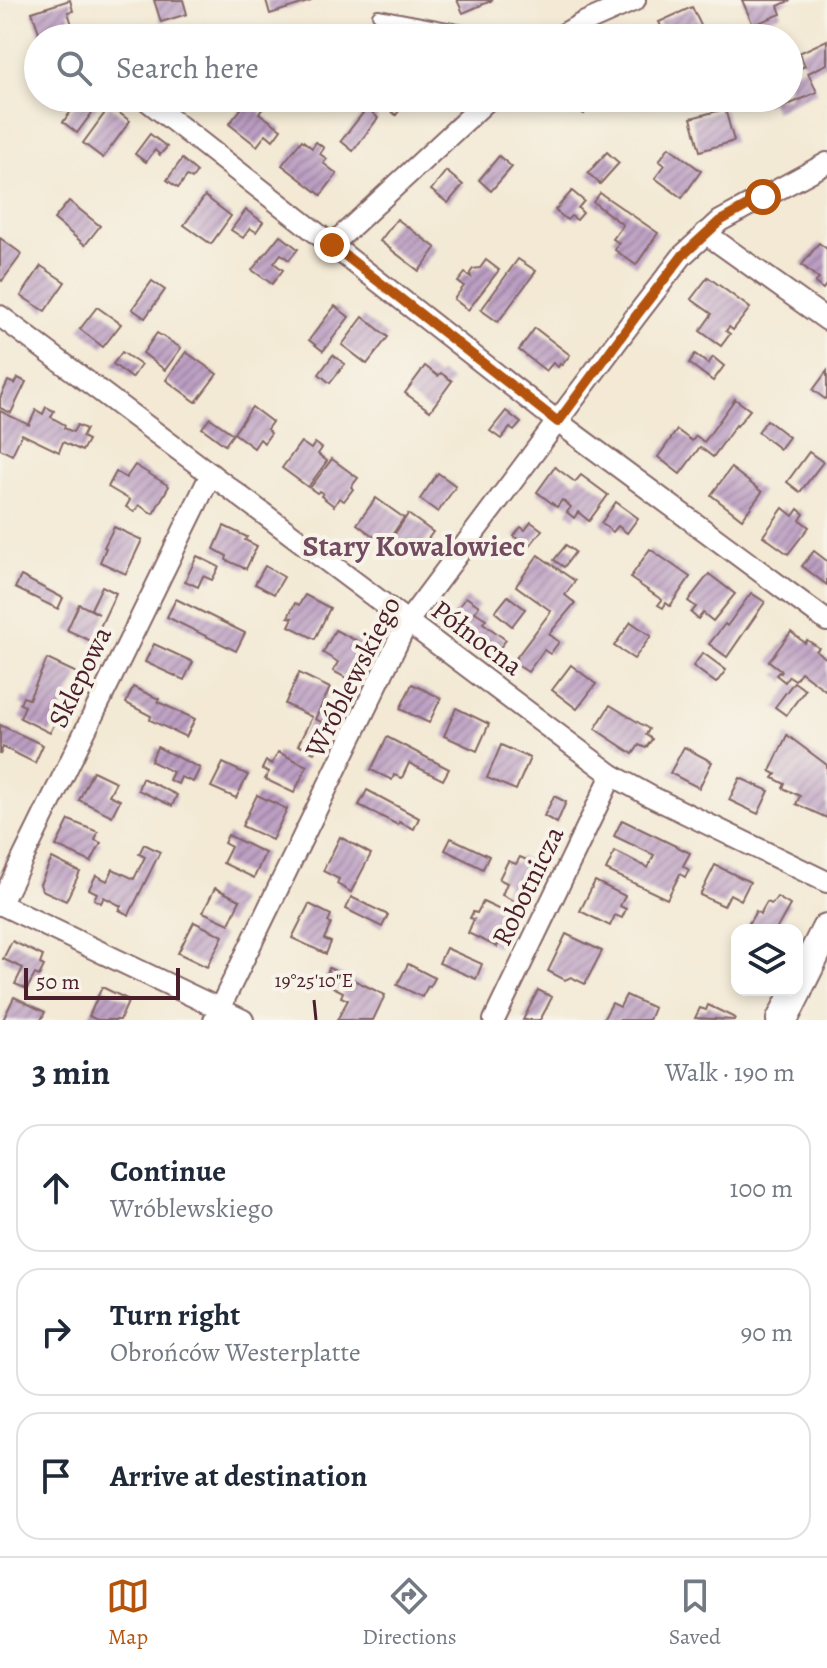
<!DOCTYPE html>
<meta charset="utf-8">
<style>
:root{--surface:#fff;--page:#f2f2f3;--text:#1f2937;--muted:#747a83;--line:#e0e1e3;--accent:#b45309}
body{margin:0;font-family:Alegreya,serif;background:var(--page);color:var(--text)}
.controls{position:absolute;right:24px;bottom:24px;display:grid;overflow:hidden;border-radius:16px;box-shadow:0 4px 12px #0003}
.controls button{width:72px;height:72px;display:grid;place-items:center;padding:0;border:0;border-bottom:2px solid var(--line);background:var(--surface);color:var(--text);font:40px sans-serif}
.scale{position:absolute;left:24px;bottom:20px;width:156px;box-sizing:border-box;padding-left:8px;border:4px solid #4a1f2b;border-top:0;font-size:22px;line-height:28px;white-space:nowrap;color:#4a1f2b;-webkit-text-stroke:6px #f7f3e8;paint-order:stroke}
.stop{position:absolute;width:24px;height:24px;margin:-18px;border:6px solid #b45309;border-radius:50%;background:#fff}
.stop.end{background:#b45309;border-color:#fff;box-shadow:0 2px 8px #0008}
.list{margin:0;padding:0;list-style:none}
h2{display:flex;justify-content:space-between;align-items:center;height:104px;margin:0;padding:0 32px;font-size:34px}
h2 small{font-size:26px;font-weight:400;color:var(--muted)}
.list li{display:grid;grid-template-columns:52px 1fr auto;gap:24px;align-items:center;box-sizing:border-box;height:128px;margin:0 16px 16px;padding:0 16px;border:2px solid var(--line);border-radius:24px}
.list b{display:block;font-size:30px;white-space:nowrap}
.list p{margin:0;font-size:26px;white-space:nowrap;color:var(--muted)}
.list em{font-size:26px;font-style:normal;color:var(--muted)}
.icon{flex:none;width:44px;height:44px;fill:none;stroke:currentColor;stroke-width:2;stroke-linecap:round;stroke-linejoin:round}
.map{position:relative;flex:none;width:827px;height:1020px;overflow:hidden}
.search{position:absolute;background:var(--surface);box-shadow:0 4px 12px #0003;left:24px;right:24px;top:24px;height:88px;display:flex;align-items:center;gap:20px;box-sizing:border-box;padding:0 28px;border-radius:44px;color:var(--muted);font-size:30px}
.sheet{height:536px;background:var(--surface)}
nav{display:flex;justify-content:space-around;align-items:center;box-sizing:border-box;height:112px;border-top:2px solid var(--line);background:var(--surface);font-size:22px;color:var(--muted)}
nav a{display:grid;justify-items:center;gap:4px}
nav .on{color:var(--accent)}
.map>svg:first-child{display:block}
.building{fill:url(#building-hatch)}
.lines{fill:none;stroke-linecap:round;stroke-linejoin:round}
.lane-casing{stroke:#856666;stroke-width:14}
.street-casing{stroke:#856666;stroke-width:24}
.secondary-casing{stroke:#856666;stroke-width:34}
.lane{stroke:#fff;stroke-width:10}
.street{stroke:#fff;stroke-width:20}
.secondary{stroke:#fff;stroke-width:30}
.route{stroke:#b45309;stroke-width:10}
.ticks{fill:none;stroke:#4a1f2b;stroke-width:3}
.labels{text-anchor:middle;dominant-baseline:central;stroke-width:8;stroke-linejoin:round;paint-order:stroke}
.street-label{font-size:28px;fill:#4a1f2b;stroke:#f7f3e8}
.neighbourhood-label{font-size:30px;font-weight:bold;fill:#724b60;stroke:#f7f3e8}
.ticks-label{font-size:20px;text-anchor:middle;fill:#4a1f2b;stroke:#f7f3e8;stroke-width:8;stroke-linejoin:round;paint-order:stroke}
</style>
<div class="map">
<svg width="827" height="1020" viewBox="0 0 827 1020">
<defs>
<pattern id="building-hatch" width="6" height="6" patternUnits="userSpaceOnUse" patternTransform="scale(2)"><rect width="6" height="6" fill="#bb9ec2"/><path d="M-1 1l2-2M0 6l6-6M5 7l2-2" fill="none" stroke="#9a809e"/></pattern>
</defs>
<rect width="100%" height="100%" fill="#f7f3e8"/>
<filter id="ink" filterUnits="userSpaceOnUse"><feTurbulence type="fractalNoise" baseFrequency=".0125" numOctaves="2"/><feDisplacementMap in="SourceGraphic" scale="16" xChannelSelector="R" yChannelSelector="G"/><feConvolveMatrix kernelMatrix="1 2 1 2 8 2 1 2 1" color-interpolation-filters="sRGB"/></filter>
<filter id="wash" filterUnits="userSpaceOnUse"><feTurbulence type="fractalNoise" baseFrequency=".006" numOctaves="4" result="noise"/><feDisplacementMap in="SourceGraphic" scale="32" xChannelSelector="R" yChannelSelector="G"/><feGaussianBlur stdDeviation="1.8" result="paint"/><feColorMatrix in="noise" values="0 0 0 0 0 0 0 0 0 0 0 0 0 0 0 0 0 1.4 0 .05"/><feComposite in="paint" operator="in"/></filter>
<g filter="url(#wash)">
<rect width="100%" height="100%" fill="#f3e9d4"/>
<g id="blocks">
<g class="building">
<path d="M 70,0 L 73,11 L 68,12 L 76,38 L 41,38 L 32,12 Z"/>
<path d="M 154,0 L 183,0 L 187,14 L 161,22 Z"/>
<path d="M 266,0 L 311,0 L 311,1 L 270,14 Z"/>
<path d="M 457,0 L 493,0 L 463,13 Z"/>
<path d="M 742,0 L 791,0 L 778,6 L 781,14 L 753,25 Z"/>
<path d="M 692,7 L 707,38 L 666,38 L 659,22 Z"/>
<path d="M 827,40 L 827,64 L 808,73 L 817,92 L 775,111 L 769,98 L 789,98 L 789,74 L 805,66 L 799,53 Z"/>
<path d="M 81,98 L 103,98 L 77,133 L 63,122 Z"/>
<path d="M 241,98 L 272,98 L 259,113 L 281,129 L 273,140 L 266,134 L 257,146 L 229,124 L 241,109 L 236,105 Z"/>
<path d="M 373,98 L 408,98 L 396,115 Z"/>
<path d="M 560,98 L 594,98 L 584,114 L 571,105 L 568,111 L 561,106 L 564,101 Z"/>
<path d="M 110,106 L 130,121 L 103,158 L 83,143 Z"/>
<path d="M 367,108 L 378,118 L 353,151 L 341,141 Z"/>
<path d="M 725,109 L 734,141 L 700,151 L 691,118 Z"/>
<path d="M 150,134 L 167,147 L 160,155 L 155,150 L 146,162 L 135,154 Z"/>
<path d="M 302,140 L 312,148 L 316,142 L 324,148 L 320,154 L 327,159 L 323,163 L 337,174 L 321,195 L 282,165 Z"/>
<path d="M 669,147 L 701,171 L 682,198 L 655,178 L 665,165 L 659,161 Z"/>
<path d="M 607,152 L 619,163 L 600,184 L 588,173 Z"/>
<path d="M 499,156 L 512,167 L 491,191 L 479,180 Z"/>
<path d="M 182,159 L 197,172 L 192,179 L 187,176 L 178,188 L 167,180 Z"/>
<path d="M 446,171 L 463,185 L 448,203 L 431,190 Z"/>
<path d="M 572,191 L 584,201 L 578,208 L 583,213 L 577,220 L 571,216 L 567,220 L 555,210 Z"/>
<path d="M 600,193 L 658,233 L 636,265 L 615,250 L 619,243 L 613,239 L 623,225 L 593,202 Z"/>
<path d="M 205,196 L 231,216 L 211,244 L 184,225 Z"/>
<path d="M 69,201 L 100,226 L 85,245 L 54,219 Z"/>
<path d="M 246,210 L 263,222 L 256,232 L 250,228 L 243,238 L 231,230 Z"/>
<path d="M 397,219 L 436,248 L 419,271 L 380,241 Z"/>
<path d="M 280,235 L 298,249 L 289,260 L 281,254 L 274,263 L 283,270 L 272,284 L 252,270 Z"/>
<path d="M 0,238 L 22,254 L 2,281 L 0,279 Z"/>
<path d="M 819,243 L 827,249 L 827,283 L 823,289 L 815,283 L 819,279 L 802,265 Z"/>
<path d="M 518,259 L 536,271 L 498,322 L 481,310 Z"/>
<path d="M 486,260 L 499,270 L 468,310 L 454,299 L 464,286 L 458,282 L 465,273 L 471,277 L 470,273 L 473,269 L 480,268 Z"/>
<path d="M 41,266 L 65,282 L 45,311 L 21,296 Z"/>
<path d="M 708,277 L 750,308 L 733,330 L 729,327 L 726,331 L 730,334 L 721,346 L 700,331 L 712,314 L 691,299 Z"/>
<path d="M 152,281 L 165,290 L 145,318 L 132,309 Z"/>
<path d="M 335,306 L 349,317 L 323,351 L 309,340 Z"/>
<path d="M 97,307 L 121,324 L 103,347 L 80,329 Z"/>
<path d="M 363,317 L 388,337 L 367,364 L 342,345 Z"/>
<path d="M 535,328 L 570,355 L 562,365 L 560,364 L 558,367 L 553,363 L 546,371 L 519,350 Z"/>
<path d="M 157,333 L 181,348 L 165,370 L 143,353 Z"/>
<path d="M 122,352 L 141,365 L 132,378 L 113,364 Z"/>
<path d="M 186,352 L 217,374 L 196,402 L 166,380 Z"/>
<path d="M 695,354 L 708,364 L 713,357 L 724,366 L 713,381 L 689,363 Z"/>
<path d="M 333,355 L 345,364 L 330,383 L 319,374 Z"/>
<path d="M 425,366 L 438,376 L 441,373 L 452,381 L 430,411 L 405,393 Z"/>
<path d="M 827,371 L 827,397 L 825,399 L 813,390 Z"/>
<path d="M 18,378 L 26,382 L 11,413 L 0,408 L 0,398 L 8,381 L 15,384 Z"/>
<path d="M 735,399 L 750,410 L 737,426 L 736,425 L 713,457 L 700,447 L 680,474 L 658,457 L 677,430 L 692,441 L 696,436 L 704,442 Z"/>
<path d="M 46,407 L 54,411 L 51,417 L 65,425 L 64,428 L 73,432 L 77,425 L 86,429 L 82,437 L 88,440 L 82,451 L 63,442 L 59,452 L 22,434 L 12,455 L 0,449 L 0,411 L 29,425 L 36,410 L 43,414 Z"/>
<path d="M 252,407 L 272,422 L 267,429 L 271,433 L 264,443 L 260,439 L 254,448 L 234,433 Z"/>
<path d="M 506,411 L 521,423 L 514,431 L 510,428 L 501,439 L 490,431 Z"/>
<path d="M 210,418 L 233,434 L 225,445 L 202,428 Z"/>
<path d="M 767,420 L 789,437 L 780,449 L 758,432 Z"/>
<path d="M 301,442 L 311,449 L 315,443 L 322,448 L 318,454 L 327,461 L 308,487 L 282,468 Z"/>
<path d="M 809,452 L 823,462 L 800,492 L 787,482 Z"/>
<path d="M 332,459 L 358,478 L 351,487 L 353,489 L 344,501 L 339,498 L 334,506 L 321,496 L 323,493 L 320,491 L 317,493 L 310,488 Z"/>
<path d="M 135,465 L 169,486 L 153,514 L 139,505 L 134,512 L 126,507 L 130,500 L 108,487 L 116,472 L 126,478 Z"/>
<path d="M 555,467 L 575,482 L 581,475 L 608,495 L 589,521 L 578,512 L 574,518 L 567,512 L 571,507 L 562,500 L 557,507 L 537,492 Z"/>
<path d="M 731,468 L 762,492 L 742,519 L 711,495 Z"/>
<path d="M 438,473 L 456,486 L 438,512 L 420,499 Z"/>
<path d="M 376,498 L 404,518 L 385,545 L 357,524 Z"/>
<path d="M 616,502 L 638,518 L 627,533 L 618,526 L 613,532 L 601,523 Z"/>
<path d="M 783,508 L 793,516 L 798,509 L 804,514 L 800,520 L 809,527 L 788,554 L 763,536 Z"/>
<path d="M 408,514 L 433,532 L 414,558 L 390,541 Z"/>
<path d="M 531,522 L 542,530 L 528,548 L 514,536 L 521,527 L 525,530 Z"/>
<path d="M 224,526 L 247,537 L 245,540 L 257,546 L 246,569 L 226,560 L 227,556 L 214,549 Z"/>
<path d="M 114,527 L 142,540 L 126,574 L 100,562 L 106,548 L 104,547 Z"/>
<path d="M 566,545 L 575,552 L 564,567 L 554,560 Z"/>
<path d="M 650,549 L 690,577 L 670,606 L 666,603 L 663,608 L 658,605 L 662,600 L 630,578 Z"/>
<path d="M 814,551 L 827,561 L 827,585 L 802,566 Z"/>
<path d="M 538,555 L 575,581 L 565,595 L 575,603 L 549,634 L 559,642 L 550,654 L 544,650 L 528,672 L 513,662 L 551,611 L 516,586 Z"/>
<path d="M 197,556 L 219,567 L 212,580 L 203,576 L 198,587 L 185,581 Z"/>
<path d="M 265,566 L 284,577 L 274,594 L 255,584 Z"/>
<path d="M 709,574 L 735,594 L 713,621 L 703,613 L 698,619 L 691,613 L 696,607 L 688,601 Z"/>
<path d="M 21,576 L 63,598 L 58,609 L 15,588 Z"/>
<path d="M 102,586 L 116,593 L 93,642 L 67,630 L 79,604 L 99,614 L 91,609 Z"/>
<path d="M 751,593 L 765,602 L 727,657 L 709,644 L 725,624 L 727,626 Z"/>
<path d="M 305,595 L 330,608 L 315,639 L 289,626 L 293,618 L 288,617 L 295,603 L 299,605 Z"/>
<path d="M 508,596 L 525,609 L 512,626 L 495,612 Z"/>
<path d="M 466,597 L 479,606 L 475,612 L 486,619 L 483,623 L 506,640 L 498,650 L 452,616 Z"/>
<path d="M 176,599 L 245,633 L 236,651 L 167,617 Z"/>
<path d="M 631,622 L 651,636 L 634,659 L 614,646 Z"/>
<path d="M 335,630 L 367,646 L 350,680 L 333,671 L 338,662 L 323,653 Z"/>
<path d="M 791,632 L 805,643 L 807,640 L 819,648 L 816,651 L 827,659 L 827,688 L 825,690 L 801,672 L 795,680 L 789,676 L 785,682 L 776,675 L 779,672 L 781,673 L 782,671 L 769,661 Z"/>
<path d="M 154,644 L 193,662 L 184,680 L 145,662 Z"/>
<path d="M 703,653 L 726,670 L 716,683 L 693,666 Z"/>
<path d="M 47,659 L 79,674 L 50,733 L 20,718 L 25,706 L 20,704 L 23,697 L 29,699 Z"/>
<path d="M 571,665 L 596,684 L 577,709 L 552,690 Z"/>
<path d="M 299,673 L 330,688 L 315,719 L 328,725 L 314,753 L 298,745 L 312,717 L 285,704 Z"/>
<path d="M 794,682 L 805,690 L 786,715 L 775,707 Z"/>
<path d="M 412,684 L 441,698 L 429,723 L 400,709 Z"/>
<path d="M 133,687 L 159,699 L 158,702 L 195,719 L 186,737 L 150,720 L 151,716 L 126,703 Z"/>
<path d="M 610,705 L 649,729 L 646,735 L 652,739 L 646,748 L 639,745 L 633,754 L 595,729 Z"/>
<path d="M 456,708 L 489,724 L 477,751 L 444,736 Z"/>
<path d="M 0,725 L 43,745 L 35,763 L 3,747 L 0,755 Z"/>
<path d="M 787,735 L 827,765 L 827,818 L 796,804 L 800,796 L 783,788 L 785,784 L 773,778 L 776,774 L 770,771 Z"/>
<path d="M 387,737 L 449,769 L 443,780 L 409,763 L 402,778 L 394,775 L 392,780 L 371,770 Z"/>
<path d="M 501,745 L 530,758 L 516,790 L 487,778 Z"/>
<path d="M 157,747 L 200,768 L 193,782 L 181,777 L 178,784 L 169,780 L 173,772 L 151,761 Z"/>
<path d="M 684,747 L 712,762 L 699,788 L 670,773 Z"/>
<path d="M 278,752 L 307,766 L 294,793 L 265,779 L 269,772 L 262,769 L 266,761 L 272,764 Z"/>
<path d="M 223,763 L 248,775 L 236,798 L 211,787 Z"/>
<path d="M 93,771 L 116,782 L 109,795 L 120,800 L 112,816 L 79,800 Z"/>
<path d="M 142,778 L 177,795 L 172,806 L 138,790 Z"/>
<path d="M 740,778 L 769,791 L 758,814 L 729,800 Z"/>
<path d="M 367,790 L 419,818 L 414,829 L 399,822 L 398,825 L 359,805 Z"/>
<path d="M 257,795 L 287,809 L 272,840 L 242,826 Z"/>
<path d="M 554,796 L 566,802 L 557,823 L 544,816 Z"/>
<path d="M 69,820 L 98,832 L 95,840 L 101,843 L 91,862 L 56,846 Z"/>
<path d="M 622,820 L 690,853 L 683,866 L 689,870 L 685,877 L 680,874 L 667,899 L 606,870 L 615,851 L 648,868 L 654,855 L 614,836 Z"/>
<path d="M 228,835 L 265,853 L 254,878 L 223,863 L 231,847 L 224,843 Z"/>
<path d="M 340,837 L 371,854 L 351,892 L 337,884 L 339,879 L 323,871 Z"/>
<path d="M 451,838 L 489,856 L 483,869 L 445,850 Z"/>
<path d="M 144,844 L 160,852 L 129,915 L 119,910 L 121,906 L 104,897 L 101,903 L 94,899 L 97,893 L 89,889 L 96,875 L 107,881 L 113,869 L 134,879 L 145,857 L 139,854 Z"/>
<path d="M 520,857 L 536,864 L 518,903 L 502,895 L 507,883 L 499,879 L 508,861 L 516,864 Z"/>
<path d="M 52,858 L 80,872 L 66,901 L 42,890 L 40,884 Z"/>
<path d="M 715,865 L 750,882 L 741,900 L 730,894 L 724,906 L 700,895 Z"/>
<path d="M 595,881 L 625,896 L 620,906 L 626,909 L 622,918 L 615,915 L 610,926 L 580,911 Z"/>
<path d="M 215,888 L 240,900 L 229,924 L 203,912 Z"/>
<path d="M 351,897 L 388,915 L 382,927 L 346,909 Z"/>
<path d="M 777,897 L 790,905 L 776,930 L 745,930 L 756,911 L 760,914 L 767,902 L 772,904 Z"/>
<path d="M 483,902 L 511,915 L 497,947 L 468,933 L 474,919 L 470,918 L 473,912 L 477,913 Z"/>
<path d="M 309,904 L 331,915 L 328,922 L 331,924 L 324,939 L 331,942 L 326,954 L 292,938 Z"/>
<path d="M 194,922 L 223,936 L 207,967 L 178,953 Z"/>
<path d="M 566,934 L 602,951 L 585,984 L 571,977 L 565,980 L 548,971 Z"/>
<path d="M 12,941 L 43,956 L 40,964 L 44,966 L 39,976 L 35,974 L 27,989 L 15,984 L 23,968 L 3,959 Z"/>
<path d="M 446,948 L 482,964 L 476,979 L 439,963 Z"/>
<path d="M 408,964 L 435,978 L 430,987 L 428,986 L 422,997 L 397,985 Z"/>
<path d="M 329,968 L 385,995 L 373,1020 L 337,1020 L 348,1000 L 341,997 L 343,992 L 323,982 Z"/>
<path d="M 102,987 L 129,1000 L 120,1020 L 97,1020 L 89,1016 Z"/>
<path d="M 538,990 L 552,997 L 546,1009 L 540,1020 L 523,1020 Z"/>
<path d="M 626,995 L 654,1008 L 649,1020 L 603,1020 L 612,1003 L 620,1007 Z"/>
<path d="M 14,997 L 45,1012 L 41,1020 L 3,1020 Z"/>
<path d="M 708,1005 L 735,1018 L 734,1020 L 695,1018 L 700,1008 L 706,1010 Z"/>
</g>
</g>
</g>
<g filter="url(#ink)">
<use href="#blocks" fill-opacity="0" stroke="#856666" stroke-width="2"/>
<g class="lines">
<g class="lane-casing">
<path id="lane" d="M 378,15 L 500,38"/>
</g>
<g class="street-casing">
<g id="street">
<path d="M 557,38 L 583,23 L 635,0"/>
<path d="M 144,98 L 558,422 L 827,621"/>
<path d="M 705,233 L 827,320"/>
<path d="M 332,245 L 490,98"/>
<path d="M 0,316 L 612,775 L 650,796 L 827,882"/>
<path d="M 0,904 L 243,1020"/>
<path d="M 0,905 L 211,474"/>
<path d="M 214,1020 L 408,621 L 636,316 L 683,255 L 720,221 L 827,163"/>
<path d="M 494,1020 L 612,775"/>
</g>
</g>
<g class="secondary-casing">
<g id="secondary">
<path d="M 797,989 L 827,929"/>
<path d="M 782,1020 L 797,990"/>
</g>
</g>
<use href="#lane" class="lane"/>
<use href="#street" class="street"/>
<use href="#secondary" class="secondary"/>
</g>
</g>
<g class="lines" filter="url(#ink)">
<path class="route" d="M 332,245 L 558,422 L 636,316 L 683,255 L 720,221 L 763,197"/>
</g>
<path class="ticks" d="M 314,1000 L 316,1020"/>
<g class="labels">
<g class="street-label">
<text transform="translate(477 638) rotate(37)">Północna</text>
<text transform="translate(80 677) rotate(-64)">Sklepowa</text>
<text transform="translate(353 677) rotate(-63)">Wróblewskiego</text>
<text transform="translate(528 886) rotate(-64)">Robotnicza</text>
</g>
<g class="neighbourhood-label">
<text x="414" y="546">Stary Kowalowiec</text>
</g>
</g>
<g class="ticks-label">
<text x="314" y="987">19°25'10"E</text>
</g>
</svg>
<div class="controls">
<button><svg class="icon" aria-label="layers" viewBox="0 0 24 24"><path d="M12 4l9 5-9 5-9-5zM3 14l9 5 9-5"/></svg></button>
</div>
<div class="scale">50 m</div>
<div class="stop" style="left:763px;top:197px"></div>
<div class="stop end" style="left:332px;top:245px"></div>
<div class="search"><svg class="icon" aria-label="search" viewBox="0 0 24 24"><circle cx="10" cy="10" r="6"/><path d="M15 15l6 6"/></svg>Search here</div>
</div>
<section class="sheet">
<h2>3 min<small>Walk · 190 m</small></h2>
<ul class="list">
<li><svg class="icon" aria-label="ahead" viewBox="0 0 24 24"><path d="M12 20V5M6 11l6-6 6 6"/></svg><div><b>Continue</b><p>Wróblewskiego</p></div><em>100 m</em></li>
<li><svg class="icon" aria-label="right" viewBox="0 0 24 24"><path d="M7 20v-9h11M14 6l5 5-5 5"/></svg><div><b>Turn right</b><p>Obrońców Westerplatte</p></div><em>90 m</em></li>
<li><svg class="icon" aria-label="arrive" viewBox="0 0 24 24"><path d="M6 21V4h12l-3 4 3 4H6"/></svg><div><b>Arrive at destination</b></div></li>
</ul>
</section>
<nav>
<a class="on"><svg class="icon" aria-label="map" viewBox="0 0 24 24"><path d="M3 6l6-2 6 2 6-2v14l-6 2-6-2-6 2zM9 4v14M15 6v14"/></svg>Map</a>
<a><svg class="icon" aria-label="directions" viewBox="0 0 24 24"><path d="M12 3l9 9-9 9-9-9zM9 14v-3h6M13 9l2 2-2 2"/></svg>Directions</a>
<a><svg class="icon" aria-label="saved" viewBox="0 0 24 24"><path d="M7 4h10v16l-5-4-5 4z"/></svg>Saved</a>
</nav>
